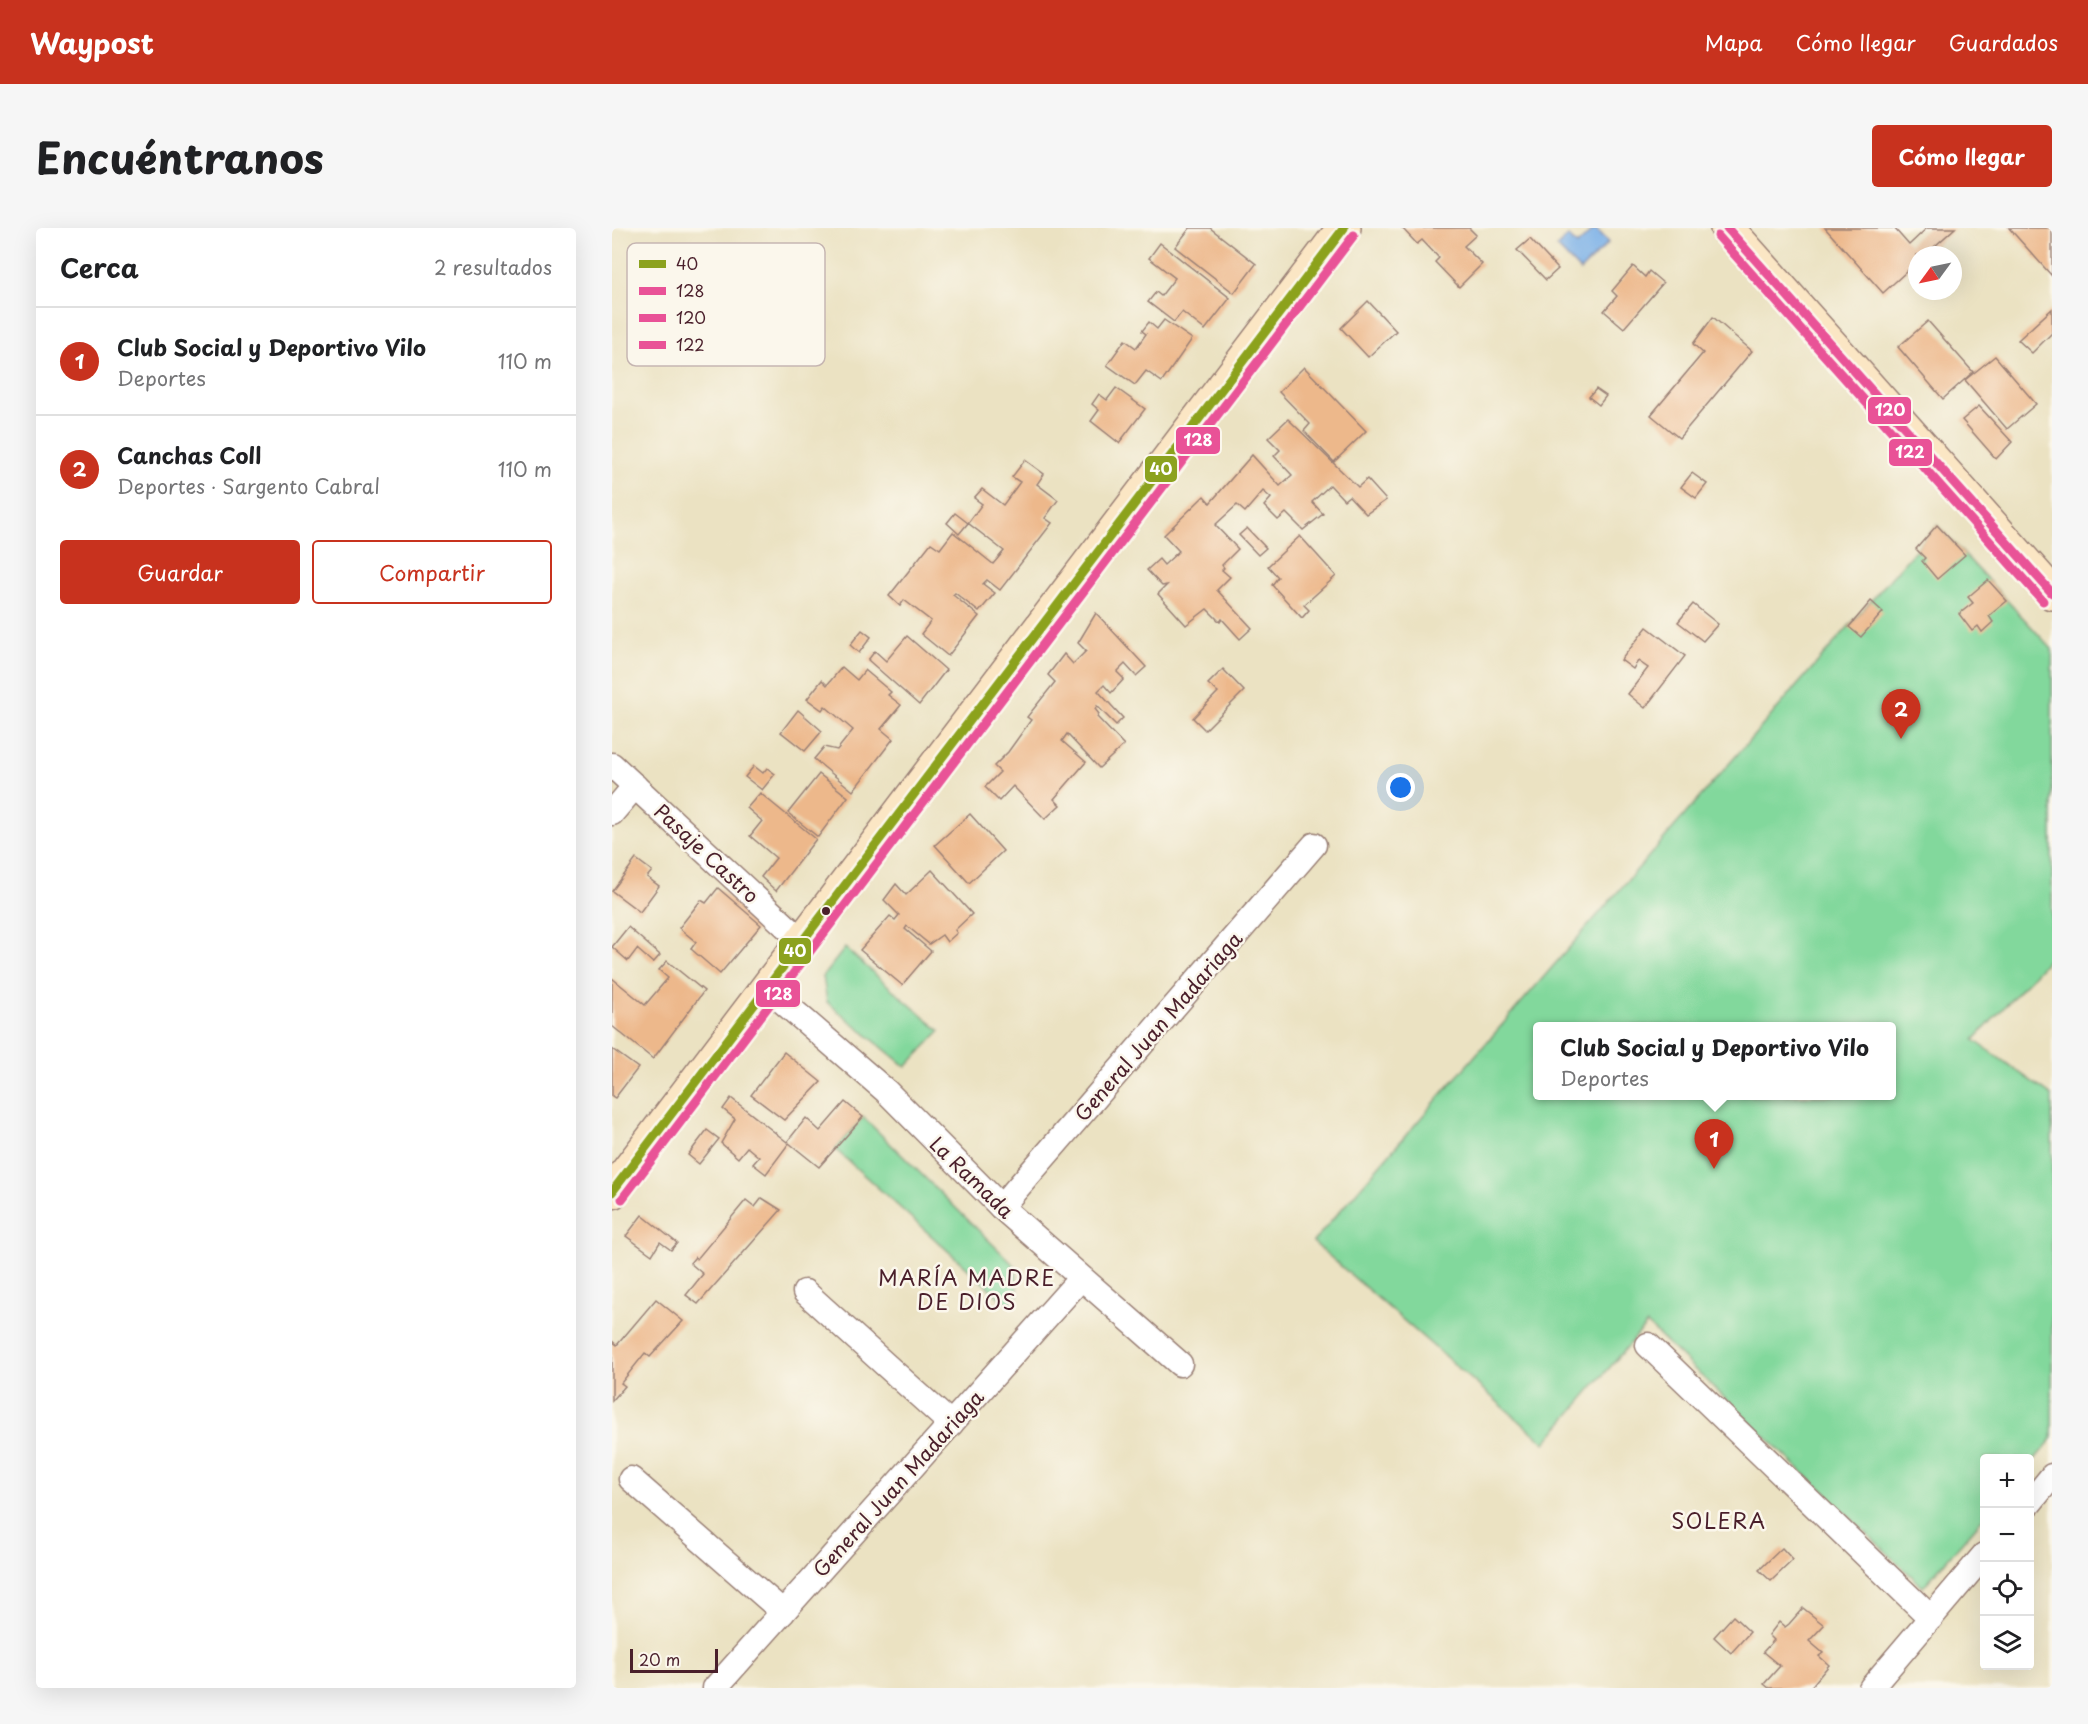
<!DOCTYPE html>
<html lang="es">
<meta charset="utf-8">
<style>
:root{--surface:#fff;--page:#f6f6f6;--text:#202124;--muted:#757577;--line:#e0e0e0;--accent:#c8321e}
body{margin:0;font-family:"Playpen Sans",sans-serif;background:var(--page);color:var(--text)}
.controls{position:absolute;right:18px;bottom:18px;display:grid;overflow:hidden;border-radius:6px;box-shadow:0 6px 24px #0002}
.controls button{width:54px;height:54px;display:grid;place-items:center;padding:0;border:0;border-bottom:2px solid var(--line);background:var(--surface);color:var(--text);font:30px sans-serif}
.compass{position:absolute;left:1296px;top:18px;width:54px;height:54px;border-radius:50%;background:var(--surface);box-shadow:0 6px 24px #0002;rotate:237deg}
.scale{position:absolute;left:18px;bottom:15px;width:88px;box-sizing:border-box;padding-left:6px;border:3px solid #4a1f2b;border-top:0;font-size:16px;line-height:21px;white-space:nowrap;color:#4a1f2b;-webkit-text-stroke:4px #fbf7ec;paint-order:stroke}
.you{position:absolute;left:789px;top:560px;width:21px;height:21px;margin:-15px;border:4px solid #fff;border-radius:50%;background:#1a73e8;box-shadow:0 0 0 9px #1a73e833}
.badge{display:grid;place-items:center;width:39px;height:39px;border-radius:50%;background:var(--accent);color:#fff;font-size:20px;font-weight:700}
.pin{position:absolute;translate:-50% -50px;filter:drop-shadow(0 2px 3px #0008)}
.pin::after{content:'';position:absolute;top:32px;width:21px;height:18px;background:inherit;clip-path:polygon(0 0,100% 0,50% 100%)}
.popup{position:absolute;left:921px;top:794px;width:363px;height:78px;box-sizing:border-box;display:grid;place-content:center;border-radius:6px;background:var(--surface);filter:drop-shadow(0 2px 4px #0005);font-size:20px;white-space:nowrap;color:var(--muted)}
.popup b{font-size:22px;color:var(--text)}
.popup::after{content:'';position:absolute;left:50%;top:100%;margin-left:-12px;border:12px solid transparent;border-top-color:var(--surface)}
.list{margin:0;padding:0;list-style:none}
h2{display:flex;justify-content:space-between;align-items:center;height:78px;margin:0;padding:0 24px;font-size:26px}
h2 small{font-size:20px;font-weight:400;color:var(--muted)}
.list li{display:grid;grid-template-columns:39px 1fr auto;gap:18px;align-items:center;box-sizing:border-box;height:108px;padding:0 24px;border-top:2px solid var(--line)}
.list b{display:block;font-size:22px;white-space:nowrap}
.list p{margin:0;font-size:20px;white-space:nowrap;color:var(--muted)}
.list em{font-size:20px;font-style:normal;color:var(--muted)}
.actions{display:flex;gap:12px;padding:18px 24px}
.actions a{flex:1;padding:14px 0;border:2px solid var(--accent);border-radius:6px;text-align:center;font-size:21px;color:var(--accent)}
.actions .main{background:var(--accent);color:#fff}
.icon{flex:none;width:33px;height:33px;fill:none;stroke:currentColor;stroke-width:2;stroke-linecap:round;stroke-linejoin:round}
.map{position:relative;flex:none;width:1440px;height:1460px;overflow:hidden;border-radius:6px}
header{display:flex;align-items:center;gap:36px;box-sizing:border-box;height:84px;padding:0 30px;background:var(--accent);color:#fff}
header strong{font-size:28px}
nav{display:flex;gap:33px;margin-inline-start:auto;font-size:21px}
.intro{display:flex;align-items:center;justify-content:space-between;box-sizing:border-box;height:144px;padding:0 36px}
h1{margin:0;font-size:42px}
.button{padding:15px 27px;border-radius:6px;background:var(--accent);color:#fff;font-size:21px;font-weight:700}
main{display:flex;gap:36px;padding:0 36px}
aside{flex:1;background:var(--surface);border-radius:6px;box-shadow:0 6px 24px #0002}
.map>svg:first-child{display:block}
.green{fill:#82d89c;stroke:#667c64;stroke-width:1.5;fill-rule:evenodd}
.water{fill:#78afe7;stroke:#616789;stroke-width:1.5}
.building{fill:#edb88b}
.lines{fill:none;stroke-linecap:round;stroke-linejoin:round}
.street-casing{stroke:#9a8076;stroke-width:27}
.secondary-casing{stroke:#9a8076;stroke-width:36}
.street{stroke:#fff;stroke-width:24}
.secondary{stroke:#fbe6c4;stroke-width:33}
.bus-1-casing{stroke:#fbf7ec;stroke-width:14}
.bus-2-casing{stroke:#fbf7ec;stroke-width:14}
.bus-3-casing{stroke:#fbf7ec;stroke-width:14}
.bus-4-casing{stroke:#fbf7ec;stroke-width:14}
.bus-1{stroke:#8ca21f;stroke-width:9}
.bus-2{stroke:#e95297;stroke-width:9}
.bus-3{stroke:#e95297;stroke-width:9}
.bus-4{stroke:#e95297;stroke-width:9}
.bus-dot{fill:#4a1f2b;stroke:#fbf7ec;stroke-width:2}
.labels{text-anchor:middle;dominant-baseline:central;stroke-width:5;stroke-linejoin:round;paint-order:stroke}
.street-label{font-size:20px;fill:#4a1f2b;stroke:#fbf7ec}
.neighbourhood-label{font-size:21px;letter-spacing:1.5px;fill:#4a1f2b;stroke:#fbf7ec}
.key{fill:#fbf7ec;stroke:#c6b6b2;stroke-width:1.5}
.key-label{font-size:16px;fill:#4a1f2b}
.line-badge{stroke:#fbf7ec;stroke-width:2}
.badge-label{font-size:16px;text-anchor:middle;font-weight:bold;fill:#fff}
</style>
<header>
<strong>Waypost</strong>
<nav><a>Mapa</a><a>Cómo llegar</a><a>Guardados</a></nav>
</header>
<div class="intro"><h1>Encuéntranos</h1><a class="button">Cómo llegar</a></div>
<main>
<aside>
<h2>Cerca<small>2 resultados</small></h2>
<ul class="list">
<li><span class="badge">1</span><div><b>Club Social y Deportivo Vilo</b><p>Deportes</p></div><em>110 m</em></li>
<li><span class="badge">2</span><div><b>Canchas Coll</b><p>Deportes · Sargento Cabral</p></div><em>110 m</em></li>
</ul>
<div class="actions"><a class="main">Guardar</a><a>Compartir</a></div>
</aside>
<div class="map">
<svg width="1440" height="1460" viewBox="0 0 1440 1460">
<rect width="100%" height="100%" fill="#fbf7ec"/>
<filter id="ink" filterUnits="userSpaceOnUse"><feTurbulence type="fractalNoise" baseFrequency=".0167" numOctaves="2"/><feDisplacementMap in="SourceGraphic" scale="12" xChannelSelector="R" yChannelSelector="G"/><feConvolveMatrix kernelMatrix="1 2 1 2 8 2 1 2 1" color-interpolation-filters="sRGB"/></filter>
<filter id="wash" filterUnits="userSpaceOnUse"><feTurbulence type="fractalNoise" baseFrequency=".008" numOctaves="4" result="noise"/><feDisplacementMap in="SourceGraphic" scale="24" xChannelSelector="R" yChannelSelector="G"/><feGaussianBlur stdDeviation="1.35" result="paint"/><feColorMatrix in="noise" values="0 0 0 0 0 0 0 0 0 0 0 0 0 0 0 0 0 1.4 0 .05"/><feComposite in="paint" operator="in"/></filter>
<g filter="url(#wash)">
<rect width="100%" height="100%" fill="#ebe2c2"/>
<g class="green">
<path d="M 1325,297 L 1440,421 L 1440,727 L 1362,812 L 1440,868 L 1440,1211 L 1418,1237 L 1418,1230 L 1372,1230 L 1372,1289 L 1311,1359 L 1035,1096 L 933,1215 L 701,1014 ZM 925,798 L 1279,798 L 1279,868 L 925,868 Z"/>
<path d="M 233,720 L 328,803 L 294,839 L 215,774 L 211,748 Z"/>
<path d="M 251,889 L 404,1039 L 406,1067 L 397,1078 L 223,921 Z"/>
</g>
<path class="water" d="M 983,0 L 997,14 L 968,43 L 945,19 L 956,8 L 965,17 Z"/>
<g id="blocks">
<g class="building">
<path d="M 578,0 L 598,0 L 644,36 L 622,65 L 563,19 Z"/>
<path d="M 790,0 L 857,0 L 864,7 L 852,18 L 870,36 L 847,59 L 823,34 L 827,30 L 810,12 L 805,16 Z"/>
<path d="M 1213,0 L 1282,0 L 1297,17 L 1315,0 L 1343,0 L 1313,27 L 1305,27 L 1305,34 L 1271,65 Z"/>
<path d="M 1397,0 L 1440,0 L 1440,48 Z"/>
<path d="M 918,11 L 946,41 L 934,52 L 905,22 Z"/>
<path d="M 548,15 L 618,70 L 593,102 L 570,84 L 562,94 L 536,74 L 544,64 L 549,68 L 563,50 L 537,30 Z"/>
<path d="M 1021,38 L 1033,49 L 1037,43 L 1051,55 L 1012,100 L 992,83 L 1005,68 L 1000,63 Z"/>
<path d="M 756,73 L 784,103 L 756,129 L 729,100 Z"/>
<path d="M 1440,81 L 1440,105 L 1420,125 L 1406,112 Z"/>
<path d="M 1101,89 L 1140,123 L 1067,210 L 1039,187 L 1091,125 L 1081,116 Z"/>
<path d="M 552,92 L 580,111 L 550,154 L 534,143 L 523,157 L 495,137 L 513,112 L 524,120 L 534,106 L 530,103 L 537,94 L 545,101 Z"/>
<path d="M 1316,93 L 1361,144 L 1331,171 L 1286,119 Z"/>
<path d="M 1383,128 L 1424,176 L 1395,201 L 1353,152 Z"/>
<path d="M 692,139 L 754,203 L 722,234 L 692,203 L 698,196 L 667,164 Z"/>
<path d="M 504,160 L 533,181 L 507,215 L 479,193 L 487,182 L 480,176 L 487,166 L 495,172 Z"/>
<path d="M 984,161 L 994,168 L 987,177 L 977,169 Z"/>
<path d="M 1367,178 L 1400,214 L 1384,231 L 1350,192 Z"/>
<path d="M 676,191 L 746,259 L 755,251 L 774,272 L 754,286 L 737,268 L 732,272 L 718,257 L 700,274 L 711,286 L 691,302 L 674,285 L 666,292 L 652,278 L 659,270 L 651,263 L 633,284 L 625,277 L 603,297 L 626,321 L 610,337 L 612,340 L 610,342 L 618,349 L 605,362 L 640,400 L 628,411 L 610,391 L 608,394 L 595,381 L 574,397 L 546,366 L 555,357 L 550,358 L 535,342 L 547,331 L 552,337 L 567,323 L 552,307 L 592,268 L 598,275 L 640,227 L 668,258 L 680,247 L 662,228 L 668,222 L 656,210 Z"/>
<path d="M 413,232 L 432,246 L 425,256 L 446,272 L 433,290 L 440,295 L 388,362 L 375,352 L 371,356 L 383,365 L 367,384 L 343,365 L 341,367 L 367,388 L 336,428 L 309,406 L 319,393 L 292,372 L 288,378 L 277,368 L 319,315 L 328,321 L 341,304 L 381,336 L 392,323 L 356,295 L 370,276 L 362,270 L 370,261 L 391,277 L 408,254 L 400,249 Z"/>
<path d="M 1080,245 L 1095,256 L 1084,270 L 1069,259 Z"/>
<path d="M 343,285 L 356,295 L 347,306 L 335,295 Z"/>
<path d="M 1325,297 L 1353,327 L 1325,351 L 1310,333 L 1313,330 L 1304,321 Z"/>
<path d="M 635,300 L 654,320 L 646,327 L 627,307 Z"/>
<path d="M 688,308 L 724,348 L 692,377 L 697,382 L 690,390 L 660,357 L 666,349 L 656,338 Z"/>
<path d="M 1376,352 L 1395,373 L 1377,388 L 1381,394 L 1370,404 L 1366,398 L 1360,403 L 1347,386 L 1361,375 L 1356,369 Z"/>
<path d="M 1259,373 L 1271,384 L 1249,409 L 1237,399 Z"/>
<path d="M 1081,376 L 1106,396 L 1091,413 L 1066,394 Z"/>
<path d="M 484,385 L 534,439 L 524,448 L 513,436 L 505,444 L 512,451 L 499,465 L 492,457 L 486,463 L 511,490 L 504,497 L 485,478 L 483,481 L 487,486 L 485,489 L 512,517 L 487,540 L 455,506 L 450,513 L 474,534 L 442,571 L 448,577 L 433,591 L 401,558 L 387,573 L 373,559 L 388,544 L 382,538 L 396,524 L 419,492 L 415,489 L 443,454 L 436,447 L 452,426 L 461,436 L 474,423 L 466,415 Z"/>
<path d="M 1035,399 L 1073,428 L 1033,480 L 1016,466 L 1036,440 L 1026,433 L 1021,441 L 1009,432 Z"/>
<path d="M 250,402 L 259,409 L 247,425 L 238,417 Z"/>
<path d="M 295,408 L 334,442 L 307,477 L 256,432 L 263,423 L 274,433 Z"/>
<path d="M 230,439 L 245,452 L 253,442 L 279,464 L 276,467 L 289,477 L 269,501 L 281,511 L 241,563 L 202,531 L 212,519 L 225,522 L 241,502 L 213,478 L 210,482 L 195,471 L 210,452 L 215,457 Z"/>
<path d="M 611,441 L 632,463 L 593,502 L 581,490 L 606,464 L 596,456 Z"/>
<path d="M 186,482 L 210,503 L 193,523 L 169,504 Z"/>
<path d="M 142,538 L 151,545 L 155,540 L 163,546 L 150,562 L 133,549 Z"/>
<path d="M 207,546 L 236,569 L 206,609 L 176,585 Z"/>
<path d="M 148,565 L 204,611 L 164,663 L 149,649 L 164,630 L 138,608 L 150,593 L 135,580 Z"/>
<path d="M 358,586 L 391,623 L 357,655 L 323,617 Z"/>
<path d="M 24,631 L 40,643 L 35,649 L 47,658 L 28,684 L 0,663 Z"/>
<path d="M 320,642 L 360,686 L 343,702 L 345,705 L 335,714 L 330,707 L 317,716 L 295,698 L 293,701 L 319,723 L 290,757 L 248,722 L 278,688 L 283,692 L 287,687 L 272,672 L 284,656 L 294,667 Z"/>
<path d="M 106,660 L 149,697 L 108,746 L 79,721 L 84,714 L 67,700 L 89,672 L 94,675 Z"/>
<path d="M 16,699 L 48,727 L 41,735 L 25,721 L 16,733 L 0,719 Z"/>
<path d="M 55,733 L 92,763 L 41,831 L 0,798 L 0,750 L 33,777 L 56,750 L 47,742 Z"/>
<path d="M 0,821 L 26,840 L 3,870 L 0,868 Z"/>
<path d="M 172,824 L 209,854 L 172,892 L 139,867 Z"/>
<path d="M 119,870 L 175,914 L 194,890 L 208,903 L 233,874 L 251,889 L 207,939 L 177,915 L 154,946 L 141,936 L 147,929 L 135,919 L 126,930 L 109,915 L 123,891 L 111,881 Z"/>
<path d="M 95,902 L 107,911 L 87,936 L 76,927 Z"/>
<path d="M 150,970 L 169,982 L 86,1076 L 74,1067 L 91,1046 L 78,1035 L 83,1029 L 85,1031 L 134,972 L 143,979 Z"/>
<path d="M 30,987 L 65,1015 L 59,1022 L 48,1014 L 40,1027 L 14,1008 Z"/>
<path d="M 44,1071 L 71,1093 L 38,1129 L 33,1125 L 9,1155 L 13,1158 L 0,1173 L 0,1113 L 5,1117 Z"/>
<path d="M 1170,1320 L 1181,1332 L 1159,1353 L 1147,1342 Z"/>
<path d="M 1191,1380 L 1212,1397 L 1197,1413 L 1211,1425 L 1207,1428 L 1217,1437 L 1198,1460 L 1157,1460 L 1152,1456 L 1168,1438 L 1151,1424 L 1162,1412 L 1157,1407 L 1167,1394 L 1173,1399 L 1177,1396 Z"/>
<path d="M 1121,1388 L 1138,1404 L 1119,1425 L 1102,1409 Z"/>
</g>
</g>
</g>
<g filter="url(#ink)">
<use href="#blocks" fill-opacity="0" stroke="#9a8076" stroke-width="1.5"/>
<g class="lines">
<g class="street-casing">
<g id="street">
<path d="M 0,537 L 191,714"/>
<path d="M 0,585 L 23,558"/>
<path d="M 155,760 L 274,863 L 389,979 L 568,1136"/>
<path d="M 389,979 L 702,617"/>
<path d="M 193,1064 L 339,1196"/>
<path d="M 1036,1117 L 1319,1390"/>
<path d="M 19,1251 L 171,1384"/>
<path d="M 1418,1275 L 1440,1248"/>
<path d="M 103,1460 L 469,1050"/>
<path d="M 1259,1460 L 1372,1327"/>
</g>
</g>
<g class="secondary-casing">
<g id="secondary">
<path d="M 1115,0 L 1440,365"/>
<path d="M 0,964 L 732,0"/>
</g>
</g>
<use href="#street" class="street"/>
<use href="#secondary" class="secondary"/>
<g class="bus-1-casing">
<path id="bus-1" d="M 0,964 L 732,0"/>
</g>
<g class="bus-2-casing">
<path id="bus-2" d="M 10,971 L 742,7"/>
</g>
<g class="bus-3-casing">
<path id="bus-3" d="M 1115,0 L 1440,365"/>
</g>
<g class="bus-4-casing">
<path id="bus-4" d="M 1106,8 L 1431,373"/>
</g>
<use href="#bus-1" class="bus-1"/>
<use href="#bus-2" class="bus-2"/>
<use href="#bus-3" class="bus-3"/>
<use href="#bus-4" class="bus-4"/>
</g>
</g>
<circle class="bus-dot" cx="214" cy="683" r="5"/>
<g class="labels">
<g class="street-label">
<text transform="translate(95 625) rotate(43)">Pasaje Castro</text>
<text transform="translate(546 798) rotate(-49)">General Juan Madariaga</text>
<text transform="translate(360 949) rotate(44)">La Ramada</text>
<text transform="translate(286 1255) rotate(-48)">General Juan Madariaga</text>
</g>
<g class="neighbourhood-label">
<text x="355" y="1049">MARÍA MADRE<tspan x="355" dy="24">DE DIOS</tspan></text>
<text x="1107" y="1292">SOLERA</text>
</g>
</g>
<rect x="15" y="15" width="198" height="123" rx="9" class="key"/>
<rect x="27" y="32" width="27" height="8" fill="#8ca21f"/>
<rect x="27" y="59" width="27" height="8" fill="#e95297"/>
<rect x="27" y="86" width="27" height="8" fill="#e95297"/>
<rect x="27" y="113" width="27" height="8" fill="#e95297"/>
<g class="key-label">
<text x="64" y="42">40</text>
<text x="64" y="69">128</text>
<text x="64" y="96">120</text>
<text x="64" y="123">122</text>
</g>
<g class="line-badge">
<rect x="1255" y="168" width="45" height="29" rx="6" fill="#e95297"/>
<rect x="563" y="198" width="46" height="29" rx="6" fill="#e95297"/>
<rect x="1276" y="210" width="45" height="29" rx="6" fill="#e95297"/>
<rect x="532" y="227" width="34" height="28" rx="6" fill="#8ca21f"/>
<rect x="166" y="709" width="34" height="28" rx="6" fill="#8ca21f"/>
<rect x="143" y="751" width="46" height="29" rx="6" fill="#e95297"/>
</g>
<g class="badge-label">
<text x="1278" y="188">120</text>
<text x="586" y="218">128</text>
<text x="1298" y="230">122</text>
<text x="549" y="247">40</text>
<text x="183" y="729">40</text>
<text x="166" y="772">128</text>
</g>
</svg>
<div class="controls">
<button>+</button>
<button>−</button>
<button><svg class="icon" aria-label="locate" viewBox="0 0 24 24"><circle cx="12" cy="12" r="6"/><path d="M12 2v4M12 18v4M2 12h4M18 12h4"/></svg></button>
<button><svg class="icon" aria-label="layers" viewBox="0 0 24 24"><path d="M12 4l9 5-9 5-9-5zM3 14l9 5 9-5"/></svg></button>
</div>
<svg class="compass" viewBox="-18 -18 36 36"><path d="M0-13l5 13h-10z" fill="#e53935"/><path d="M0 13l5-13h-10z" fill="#757577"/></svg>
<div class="scale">20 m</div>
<div class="you"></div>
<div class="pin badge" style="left:1102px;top:941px">1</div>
<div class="popup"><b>Club Social y Deportivo Vilo</b>Deportes</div>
<div class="pin badge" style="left:1289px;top:511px">2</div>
</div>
</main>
